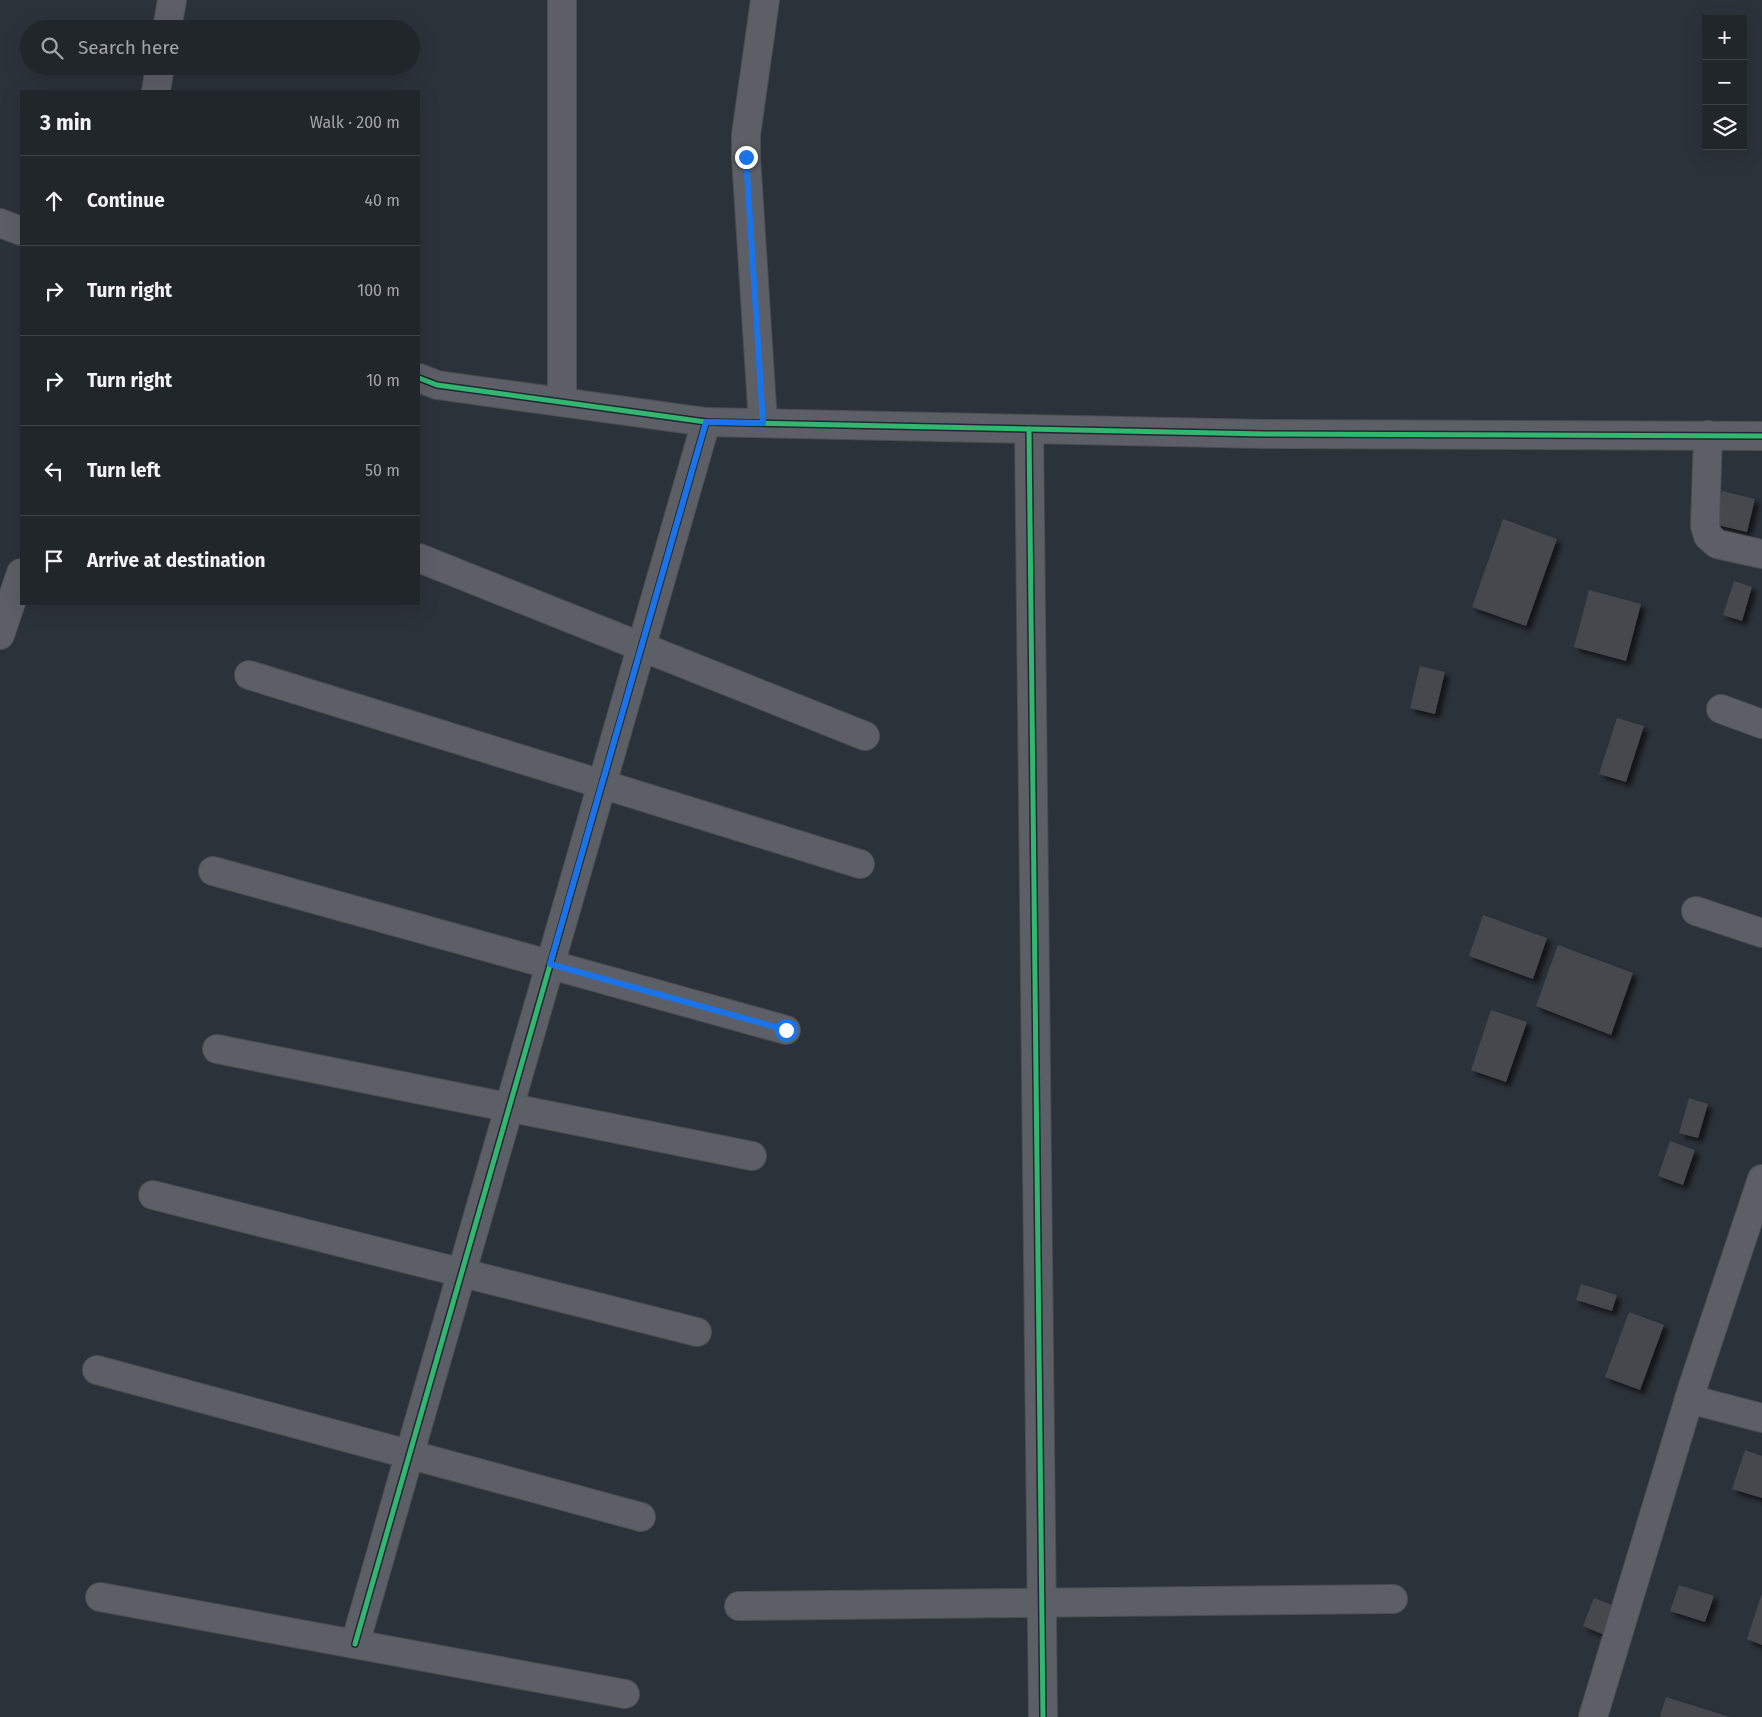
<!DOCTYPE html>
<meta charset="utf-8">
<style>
:root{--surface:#21262b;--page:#292e33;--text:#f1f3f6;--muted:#a2a5a9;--line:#3e4347}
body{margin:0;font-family:"Fira Sans",sans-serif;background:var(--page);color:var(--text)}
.controls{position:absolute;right:15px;top:15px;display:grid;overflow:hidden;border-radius:0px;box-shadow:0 5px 20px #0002}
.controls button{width:45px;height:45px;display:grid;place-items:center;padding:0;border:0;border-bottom:1px solid var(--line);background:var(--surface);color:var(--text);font:25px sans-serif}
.stop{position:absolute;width:15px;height:15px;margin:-11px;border:4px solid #1a73e8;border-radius:50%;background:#fff}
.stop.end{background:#1a73e8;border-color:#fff;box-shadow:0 1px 5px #0008}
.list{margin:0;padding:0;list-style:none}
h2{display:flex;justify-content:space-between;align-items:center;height:65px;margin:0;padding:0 20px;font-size:21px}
h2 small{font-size:16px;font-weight:400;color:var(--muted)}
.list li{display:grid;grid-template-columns:32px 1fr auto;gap:15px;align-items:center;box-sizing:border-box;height:90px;padding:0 20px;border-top:1px solid var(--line)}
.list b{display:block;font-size:19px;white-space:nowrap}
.list em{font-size:16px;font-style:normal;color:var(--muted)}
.icon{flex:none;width:28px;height:28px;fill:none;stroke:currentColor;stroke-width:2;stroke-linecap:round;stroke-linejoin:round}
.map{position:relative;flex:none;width:1762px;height:1717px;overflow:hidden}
.search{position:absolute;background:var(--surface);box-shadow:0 5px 20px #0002;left:20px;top:20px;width:400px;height:55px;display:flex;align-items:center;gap:12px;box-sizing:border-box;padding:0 18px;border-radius:28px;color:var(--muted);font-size:19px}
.panel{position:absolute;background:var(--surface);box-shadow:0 5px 20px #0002;left:20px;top:90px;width:400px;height:515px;border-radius:0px}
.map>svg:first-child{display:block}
.building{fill:#44494e;filter:url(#shadow)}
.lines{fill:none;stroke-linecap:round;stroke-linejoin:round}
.minor-casing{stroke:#4a4e53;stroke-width:30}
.minor{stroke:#5c6066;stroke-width:28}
.cycleway-casing{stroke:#202833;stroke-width:8}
.cycleway{stroke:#33b770;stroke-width:5}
.route{stroke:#1a73e8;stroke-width:6}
</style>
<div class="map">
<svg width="1762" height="1717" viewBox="0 0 1762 1717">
<defs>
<filter id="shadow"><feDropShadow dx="4.5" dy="4.5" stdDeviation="2.5" flood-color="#0009"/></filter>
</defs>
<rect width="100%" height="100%" fill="#2c3239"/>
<g class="building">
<path d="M 1722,491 L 1755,499 L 1747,532 L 1714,524 Z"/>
<path d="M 1503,519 L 1557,539 L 1526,626 L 1472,607 Z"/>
<path d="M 1734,581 L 1752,587 L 1742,621 L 1723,615 Z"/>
<path d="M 1589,590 L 1641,604 L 1626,661 L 1574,647 Z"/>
<path d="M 1420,666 L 1445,672 L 1435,714 L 1410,708 Z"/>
<path d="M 1617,718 L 1644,726 L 1626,782 L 1599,774 Z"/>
<path d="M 1483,915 L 1547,938 L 1533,979 L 1469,956 Z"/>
<path d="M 1558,945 L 1633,973 L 1611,1035 L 1536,1006 Z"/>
<path d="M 1491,1010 L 1527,1022 L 1506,1082 L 1471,1070 Z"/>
<path d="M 1689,1098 L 1708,1104 L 1698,1138 L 1679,1133 Z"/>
<path d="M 1670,1141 L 1695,1150 L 1683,1185 L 1658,1176 Z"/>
<path d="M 1581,1284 L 1617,1295 L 1612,1311 L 1576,1300 Z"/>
<path d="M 1629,1312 L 1664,1325 L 1640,1390 L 1605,1377 Z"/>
<path d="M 1745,1450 L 1762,1456 L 1762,1498 L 1732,1489 Z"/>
<path d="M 1679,1585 L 1714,1596 L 1705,1622 L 1670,1611 Z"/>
<path d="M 1762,1593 L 1762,1645 L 1747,1639 Z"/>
<path d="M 1594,1598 L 1622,1609 L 1611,1638 L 1583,1626 Z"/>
<path d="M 1666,1697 L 1730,1717 L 1660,1717 Z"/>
</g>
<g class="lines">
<g class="minor-casing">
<g id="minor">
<path d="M 167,29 L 172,0"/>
<path d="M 156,91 L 160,66"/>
<path d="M 0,223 L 21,231"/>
<path d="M 419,378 L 437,385 L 706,422 L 1264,434 L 1762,436"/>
<path d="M 562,402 L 562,0"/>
<path d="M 763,423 L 746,157 L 746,135 L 765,0"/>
<path d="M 1029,429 L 1043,1717"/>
<path d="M 1708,435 L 1705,526 L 1708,536 L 1717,544 L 1762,554"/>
<path d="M 419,558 L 865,736"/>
<path d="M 0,635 L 21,573"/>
<path d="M 249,675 L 860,864"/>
<path d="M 1721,709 L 1762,724"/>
<path d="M 213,871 L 786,1030"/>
<path d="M 1696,911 L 1762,933"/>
<path d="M 217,1049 L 752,1156"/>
<path d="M 153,1195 L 697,1332"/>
<path d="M 97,1370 L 641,1517"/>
<path d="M 1689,1399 L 1762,1418"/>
<path d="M 100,1597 L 625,1694"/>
<path d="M 739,1606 L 1393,1599"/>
<path d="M 355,1644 L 706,422"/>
<path d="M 1593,1717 L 1693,1386 L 1762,1179"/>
</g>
</g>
<use href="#minor" class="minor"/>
<g class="cycleway-casing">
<g id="cycleway">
<path d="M 419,378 L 437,385 L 706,422 L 1264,434 L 1762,436"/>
<path d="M 1029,429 L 1043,1717"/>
<path d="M 355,1644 L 706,422"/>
</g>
</g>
<use href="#cycleway" class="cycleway"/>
</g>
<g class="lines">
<path class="route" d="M 746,157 L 763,423 L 706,422 L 550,964 L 786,1030"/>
</g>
</svg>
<div class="controls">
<button>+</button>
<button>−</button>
<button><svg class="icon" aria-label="layers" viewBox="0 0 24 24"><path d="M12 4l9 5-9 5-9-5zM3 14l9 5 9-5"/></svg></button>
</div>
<div class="stop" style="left:786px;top:1030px"></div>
<div class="stop end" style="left:746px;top:157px"></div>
<div class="search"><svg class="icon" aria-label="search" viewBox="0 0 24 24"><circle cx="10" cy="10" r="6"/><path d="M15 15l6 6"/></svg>Search here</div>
<section class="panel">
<h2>3 min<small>Walk · 200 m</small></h2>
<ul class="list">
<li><svg class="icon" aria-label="ahead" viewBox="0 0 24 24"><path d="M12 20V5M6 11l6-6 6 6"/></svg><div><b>Continue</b></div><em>40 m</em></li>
<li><svg class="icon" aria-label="right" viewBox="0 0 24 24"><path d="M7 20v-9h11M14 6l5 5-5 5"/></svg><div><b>Turn right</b></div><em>100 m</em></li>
<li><svg class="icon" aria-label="right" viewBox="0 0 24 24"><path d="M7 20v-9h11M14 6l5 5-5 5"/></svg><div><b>Turn right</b></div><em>10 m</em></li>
<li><svg class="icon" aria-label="left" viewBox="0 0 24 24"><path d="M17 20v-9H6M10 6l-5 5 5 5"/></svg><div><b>Turn left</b></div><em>50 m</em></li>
<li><svg class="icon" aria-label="arrive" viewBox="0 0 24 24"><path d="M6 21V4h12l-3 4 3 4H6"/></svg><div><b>Arrive at destination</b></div></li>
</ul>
</section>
</div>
